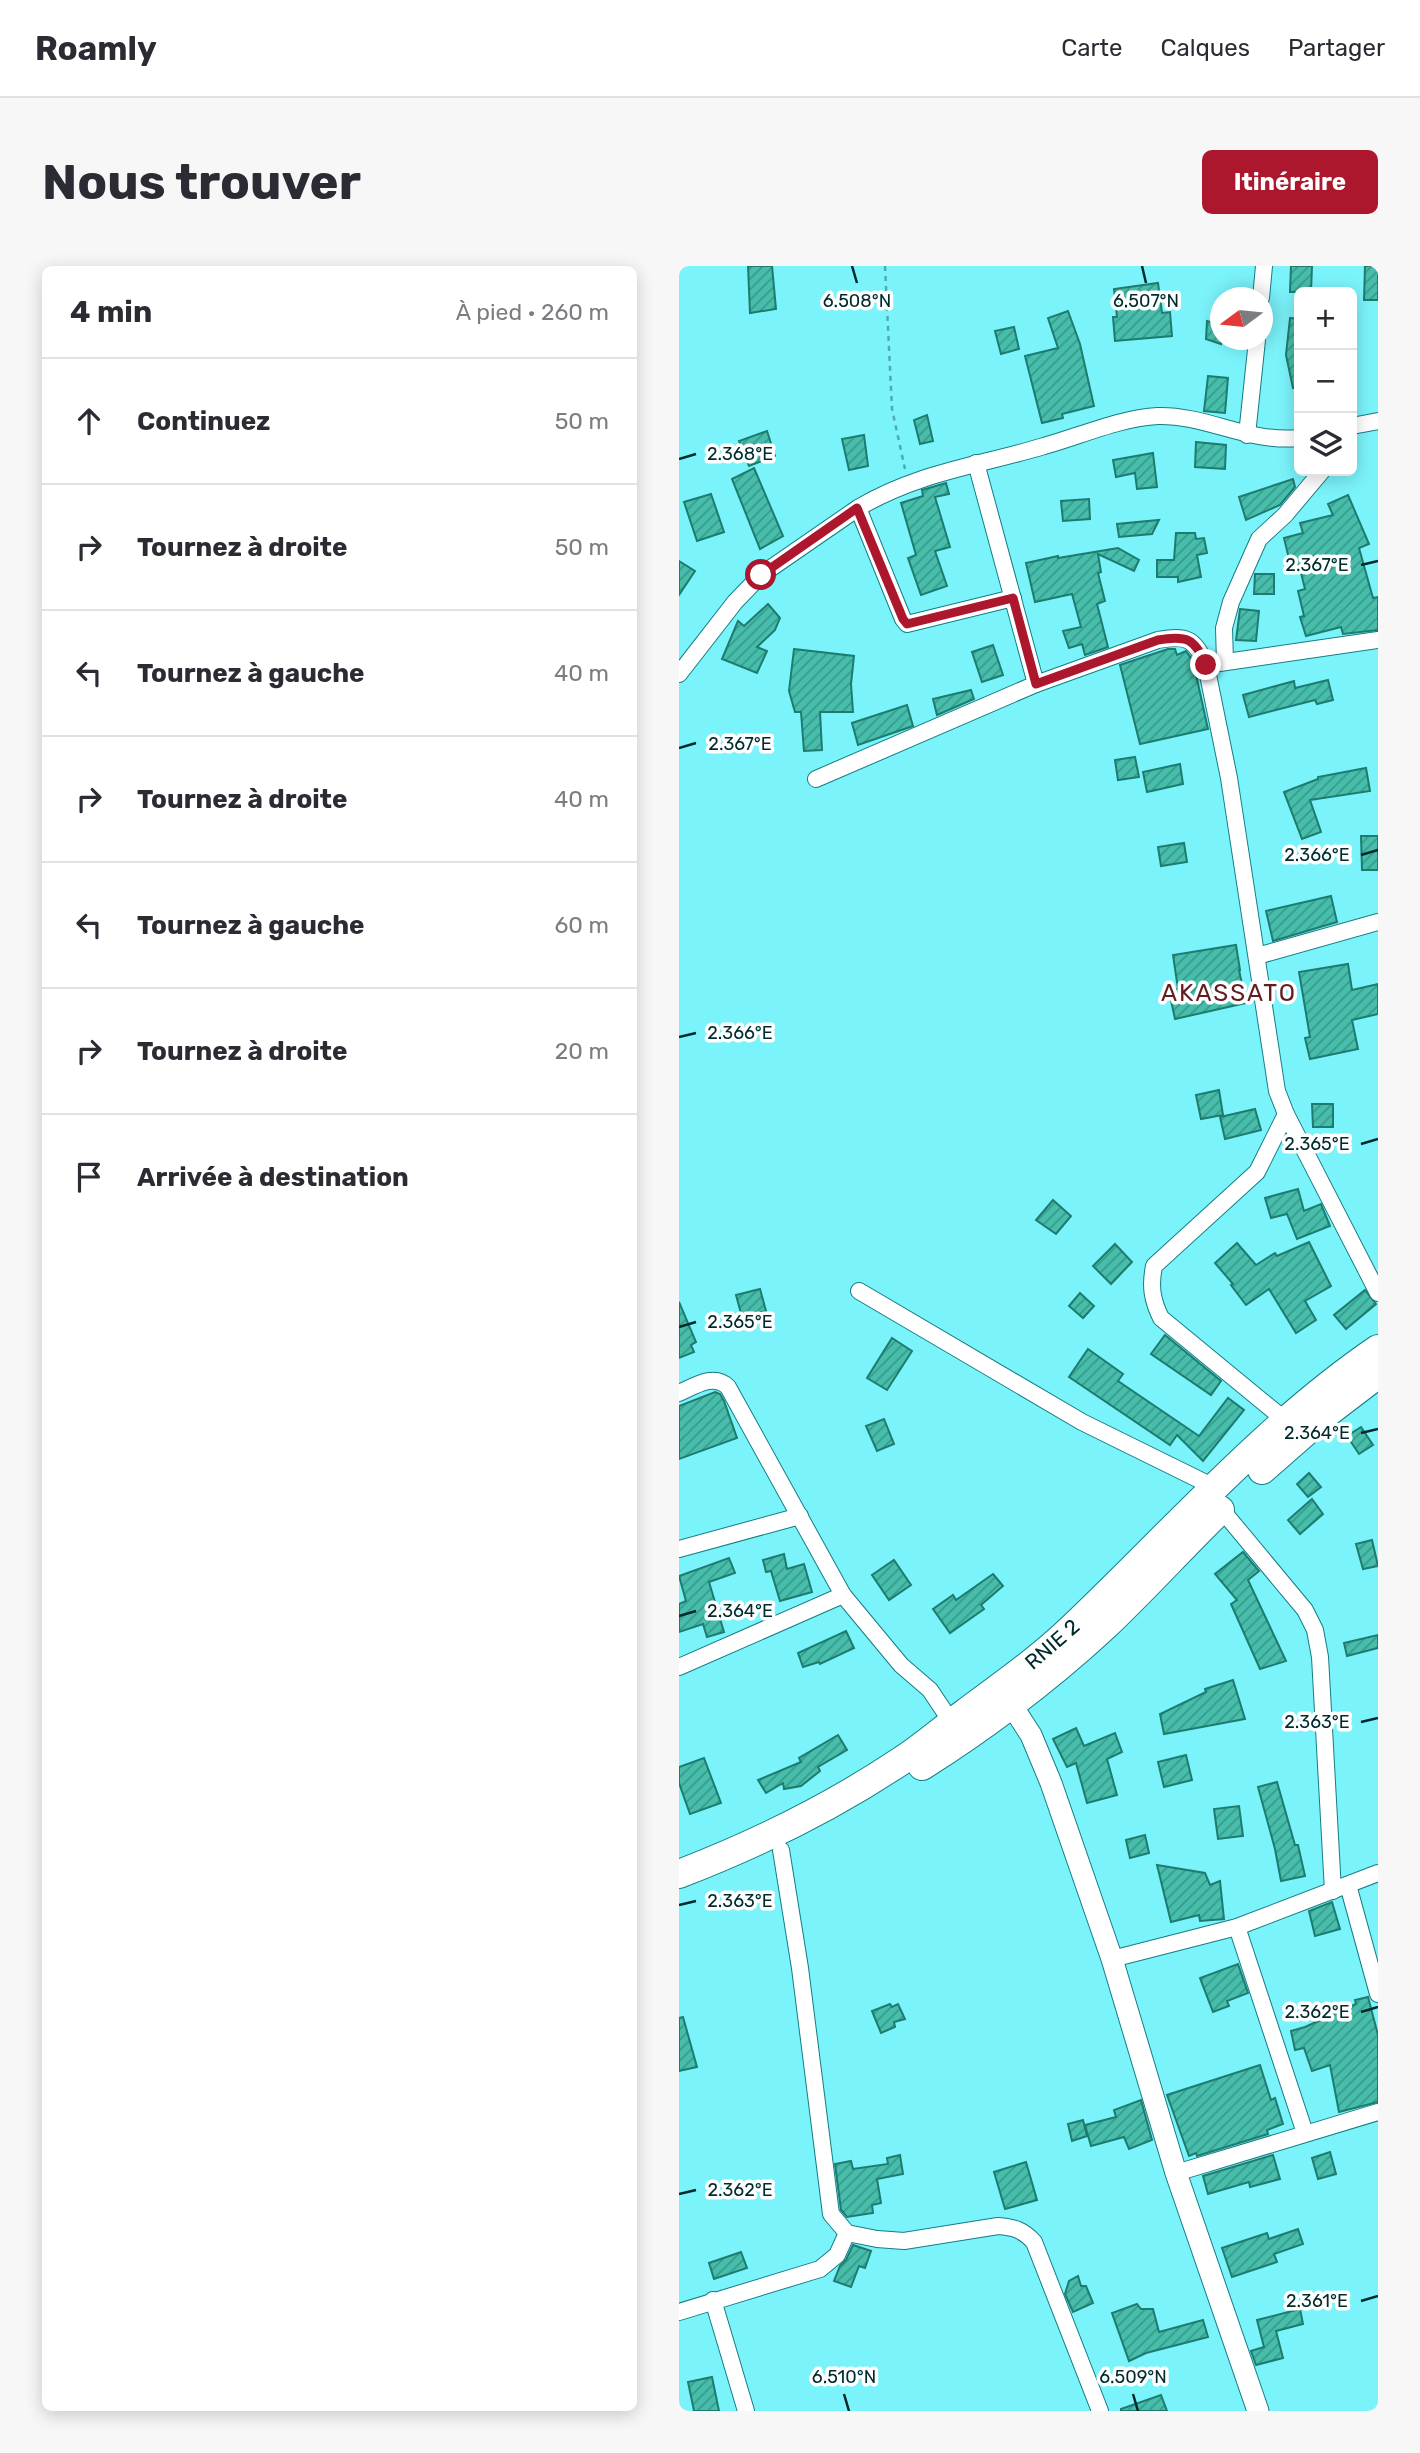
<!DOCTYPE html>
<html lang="fr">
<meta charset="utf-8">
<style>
:root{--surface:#fff;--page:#f7f7f7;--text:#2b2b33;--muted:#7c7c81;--line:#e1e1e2;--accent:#ac172d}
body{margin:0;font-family:Rubik,sans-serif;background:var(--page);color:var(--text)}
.controls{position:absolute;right:21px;top:21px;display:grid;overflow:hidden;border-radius:10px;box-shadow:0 4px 18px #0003}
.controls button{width:63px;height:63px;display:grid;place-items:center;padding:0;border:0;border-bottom:2px solid var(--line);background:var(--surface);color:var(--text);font:35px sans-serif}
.compass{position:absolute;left:531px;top:21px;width:63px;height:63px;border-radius:50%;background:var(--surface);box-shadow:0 4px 18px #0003;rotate:255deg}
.stop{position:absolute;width:21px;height:21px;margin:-16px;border:5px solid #ac172d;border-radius:50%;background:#fff}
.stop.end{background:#ac172d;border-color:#fff;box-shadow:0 2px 7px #0008}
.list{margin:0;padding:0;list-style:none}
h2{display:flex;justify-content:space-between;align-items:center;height:91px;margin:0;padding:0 28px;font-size:30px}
h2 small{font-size:23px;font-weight:400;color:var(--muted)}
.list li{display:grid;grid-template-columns:46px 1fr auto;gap:21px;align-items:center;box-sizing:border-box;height:126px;padding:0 28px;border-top:2px solid var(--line)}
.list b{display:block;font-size:26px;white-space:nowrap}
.list em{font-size:23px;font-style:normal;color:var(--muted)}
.icon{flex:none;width:38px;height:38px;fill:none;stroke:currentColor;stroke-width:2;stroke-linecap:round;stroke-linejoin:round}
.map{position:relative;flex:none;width:699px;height:2145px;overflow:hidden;border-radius:10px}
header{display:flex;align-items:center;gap:42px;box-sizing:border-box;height:98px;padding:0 35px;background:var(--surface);border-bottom:2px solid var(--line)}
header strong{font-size:33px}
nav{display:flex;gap:38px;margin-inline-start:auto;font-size:24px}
.intro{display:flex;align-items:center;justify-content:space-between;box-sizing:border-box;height:168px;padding:0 42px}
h1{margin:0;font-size:49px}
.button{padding:18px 32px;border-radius:10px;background:var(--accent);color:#fff;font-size:24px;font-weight:700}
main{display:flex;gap:42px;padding:0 42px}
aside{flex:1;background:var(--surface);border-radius:10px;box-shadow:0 4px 18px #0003}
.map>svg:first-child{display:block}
.building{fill:url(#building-hatch);stroke:#1d7c6f;stroke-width:2}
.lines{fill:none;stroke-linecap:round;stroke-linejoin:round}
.street-casing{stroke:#157d84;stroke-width:18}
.secondary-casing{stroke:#157d84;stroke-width:23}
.highway-casing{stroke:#157d84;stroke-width:30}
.path{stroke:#4faab0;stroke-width:2.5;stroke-dasharray:5 5;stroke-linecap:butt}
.street{stroke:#fff;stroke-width:16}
.secondary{stroke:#fff;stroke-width:21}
.highway{stroke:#fff;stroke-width:28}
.route{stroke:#ac172d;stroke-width:9}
.ticks{fill:none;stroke:#012a2c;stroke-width:2.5}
.labels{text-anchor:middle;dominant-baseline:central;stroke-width:7;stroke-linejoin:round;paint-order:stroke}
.street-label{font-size:21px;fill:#012a2c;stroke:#fefefe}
.quarter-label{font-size:24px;letter-spacing:2px;fill:#621d20;stroke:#fefefe}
.ticks-label{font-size:18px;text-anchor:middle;fill:#012a2c;stroke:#fefefe;stroke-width:7;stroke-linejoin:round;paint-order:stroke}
</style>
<header>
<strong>Roamly</strong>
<nav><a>Carte</a><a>Calques</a><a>Partager</a></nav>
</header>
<div class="intro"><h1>Nous trouver</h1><a class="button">Itinéraire</a></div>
<main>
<aside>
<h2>4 min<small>À pied · 260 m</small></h2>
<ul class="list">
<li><svg class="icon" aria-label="ahead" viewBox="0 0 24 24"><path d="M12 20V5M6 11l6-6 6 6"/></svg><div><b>Continuez</b></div><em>50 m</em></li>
<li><svg class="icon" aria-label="right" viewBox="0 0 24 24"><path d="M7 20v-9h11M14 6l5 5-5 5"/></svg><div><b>Tournez à droite</b></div><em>50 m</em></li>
<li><svg class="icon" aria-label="left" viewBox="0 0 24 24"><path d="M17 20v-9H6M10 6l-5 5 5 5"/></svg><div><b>Tournez à gauche</b></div><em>40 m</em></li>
<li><svg class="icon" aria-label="right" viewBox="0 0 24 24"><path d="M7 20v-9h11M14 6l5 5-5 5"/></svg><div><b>Tournez à droite</b></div><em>40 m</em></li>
<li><svg class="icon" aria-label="left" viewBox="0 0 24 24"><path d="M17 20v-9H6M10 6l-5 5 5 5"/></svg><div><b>Tournez à gauche</b></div><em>60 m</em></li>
<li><svg class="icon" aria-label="right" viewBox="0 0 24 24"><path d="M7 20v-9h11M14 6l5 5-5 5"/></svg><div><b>Tournez à droite</b></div><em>20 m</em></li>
<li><svg class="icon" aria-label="arrive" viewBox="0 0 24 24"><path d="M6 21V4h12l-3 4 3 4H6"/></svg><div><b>Arrivée à destination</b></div></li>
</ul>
</aside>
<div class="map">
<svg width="699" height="2145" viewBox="0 0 699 2145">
<defs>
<pattern id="building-hatch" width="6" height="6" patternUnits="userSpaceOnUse" patternTransform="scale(1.75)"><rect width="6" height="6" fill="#47bdab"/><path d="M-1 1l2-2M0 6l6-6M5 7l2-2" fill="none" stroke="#399a8b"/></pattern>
</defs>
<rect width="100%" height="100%" fill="#7bf3fb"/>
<g class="building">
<path d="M 69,0 L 93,0 L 97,43 L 71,47 Z"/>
<path d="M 612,0 L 633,0 L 632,26 L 611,26 Z"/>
<path d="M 686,0 L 699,0 L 699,34 L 685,34 Z"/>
<path d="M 479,17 L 483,47 L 491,46 L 493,70 L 436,75 L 434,51 L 438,51 L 435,23 Z"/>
<path d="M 389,45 L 401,78 L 415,140 L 383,148 L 384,152 L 363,157 L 346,90 L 379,82 L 369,52 Z"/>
<path d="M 611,52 L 620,53 L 620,121 L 614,122 L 607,89 Z"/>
<path d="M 528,55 L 542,59 L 542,78 L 527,73 Z"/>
<path d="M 335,61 L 340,83 L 322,88 L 316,65 Z"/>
<path d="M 529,110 L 549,112 L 546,147 L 525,145 Z"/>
<path d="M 248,149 L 254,175 L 241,178 L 235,154 Z"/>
<path d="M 88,165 L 96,190 L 70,200 L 60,175 Z"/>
<path d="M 185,169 L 189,200 L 170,204 L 163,173 Z"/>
<path d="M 517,176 L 547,179 L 546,203 L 516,201 Z"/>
<path d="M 474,187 L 478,221 L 458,223 L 456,207 L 437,211 L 434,194 Z"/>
<path d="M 75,202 L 104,270 L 81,283 L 53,213 Z"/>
<path d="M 614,213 L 616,221 L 601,239 L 567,254 L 560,231 Z"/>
<path d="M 267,217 L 270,228 L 256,231 L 271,281 L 256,285 L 268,320 L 242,329 L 229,292 L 237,289 L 222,237 L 244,230 L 243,224 Z"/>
<path d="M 32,228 L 45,266 L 18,275 L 5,236 Z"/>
<path d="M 669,229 L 690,278 L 680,282 L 694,332 L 699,331 L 699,364 L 664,368 L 662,361 L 627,370 L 621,351 L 625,350 L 619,325 L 626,323 L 620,299 L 612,301 L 605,272 L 624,267 L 621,257 L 654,249 L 649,238 Z"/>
<path d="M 410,233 L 411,253 L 384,255 L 382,235 Z"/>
<path d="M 480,254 L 473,268 L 440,271 L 438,258 Z"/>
<path d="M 497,267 L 516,267 L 517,273 L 525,272 L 528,287 L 518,289 L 522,311 L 499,316 L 499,311 L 478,311 L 478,294 L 495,294 Z"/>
<path d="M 439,282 L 460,294 L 455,305 L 419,288 L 422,306 L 419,307 L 426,335 L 418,338 L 429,381 L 406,389 L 403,378 L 390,382 L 384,365 L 402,361 L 393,328 L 356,336 L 347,297 L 379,290 L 379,292 Z"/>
<path d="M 0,295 L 16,305 L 0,329 Z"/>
<path d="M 576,308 L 595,308 L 595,328 L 575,328 Z"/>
<path d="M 89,338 L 101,352 L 96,364 L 78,381 L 88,385 L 78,407 L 43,393 L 59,355 L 65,360 Z"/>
<path d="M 561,343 L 580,345 L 577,375 L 557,374 Z"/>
<path d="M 314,379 L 324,409 L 303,416 L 293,386 Z"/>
<path d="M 115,383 L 175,390 L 172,418 L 174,446 L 141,446 L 143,484 L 125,485 L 122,446 L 116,446 L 110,425 Z"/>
<path d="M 489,383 L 496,383 L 498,389 L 507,385 L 514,395 L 529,463 L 461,478 L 441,399 Z"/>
<path d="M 649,414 L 654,434 L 638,438 L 636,434 L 570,451 L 564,429 L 615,415 L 616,422 Z"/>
<path d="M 292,424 L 295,433 L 258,449 L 254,433 Z"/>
<path d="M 228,439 L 234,460 L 179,479 L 173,457 Z"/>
<path d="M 456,491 L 460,511 L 439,514 L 436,494 Z"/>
<path d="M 501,498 L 504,518 L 468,526 L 464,506 Z"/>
<path d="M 687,502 L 691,525 L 631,534 L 642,566 L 623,573 L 605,526 L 639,513 L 639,511 Z"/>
<path d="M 682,570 L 699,570 L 699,604 L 683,604 Z"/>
<path d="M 505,577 L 508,596 L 482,600 L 479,581 Z"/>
<path d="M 652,630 L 658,656 L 594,675 L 587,645 Z"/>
<path d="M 557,679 L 561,704 L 560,704 L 567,737 L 496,753 L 490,725 L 499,723 L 494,689 Z"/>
<path d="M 669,698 L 673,724 L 699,718 L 699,748 L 673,754 L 679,783 L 631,793 L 626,772 L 631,771 L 620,706 Z"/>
<path d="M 540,824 L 544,849 L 522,853 L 517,829 Z"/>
<path d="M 633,838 L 654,838 L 654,861 L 634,861 Z"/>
<path d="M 576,843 L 582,864 L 546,873 L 541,851 Z"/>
<path d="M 619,923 L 625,945 L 642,938 L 651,960 L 618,973 L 608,948 L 592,952 L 586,932 Z"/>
<path d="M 374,934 L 392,950 L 377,968 L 357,954 Z"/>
<path d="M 630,976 L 652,1020 L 626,1035 L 637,1054 L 617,1067 L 590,1023 L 567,1039 L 552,1019 L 554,1018 L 536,997 L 558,977 L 577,999 L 596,987 L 598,990 Z"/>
<path d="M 436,978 L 453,996 L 432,1018 L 414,1000 Z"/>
<path d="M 81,1023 L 87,1045 L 63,1051 L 57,1029 Z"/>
<path d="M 686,1024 L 697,1038 L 667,1063 L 655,1049 Z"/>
<path d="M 401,1027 L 415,1040 L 404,1052 L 390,1040 Z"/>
<path d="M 0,1036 L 17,1076 L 12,1079 L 15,1086 L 0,1092 Z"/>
<path d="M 486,1069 L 542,1115 L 532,1129 L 472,1088 Z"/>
<path d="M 213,1072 L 233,1085 L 208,1124 L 188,1112 Z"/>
<path d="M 409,1083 L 444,1108 L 439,1115 L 520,1170 L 549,1132 L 565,1144 L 524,1195 L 498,1169 L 491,1179 L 390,1111 Z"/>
<path d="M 36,1126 L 41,1128 L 45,1135 L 58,1172 L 0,1193 L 0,1140 Z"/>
<path d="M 205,1153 L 215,1178 L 198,1185 L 187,1160 Z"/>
<path d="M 682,1161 L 694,1179 L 680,1188 L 668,1170 Z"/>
<path d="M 630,1207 L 642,1221 L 629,1231 L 618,1218 Z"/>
<path d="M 633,1233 L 644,1248 L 621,1268 L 609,1254 Z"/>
<path d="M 693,1274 L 699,1300 L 684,1303 L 677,1278 Z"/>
<path d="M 564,1286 L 580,1305 L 569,1314 L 607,1395 L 581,1403 L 552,1338 L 558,1334 L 536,1308 Z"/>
<path d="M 105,1288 L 108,1303 L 125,1298 L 133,1326 L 101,1335 L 92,1305 L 87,1306 L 84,1294 Z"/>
<path d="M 50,1292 L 56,1307 L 30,1316 L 45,1366 L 28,1371 L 24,1358 L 0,1366 L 0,1338 L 7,1335 L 0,1310 Z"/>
<path d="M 215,1294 L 232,1319 L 210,1334 L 193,1309 Z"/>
<path d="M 314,1308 L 324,1320 L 302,1339 L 305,1343 L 271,1367 L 254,1343 L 274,1329 L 277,1334 Z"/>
<path d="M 167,1365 L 175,1382 L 141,1398 L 140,1396 L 124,1401 L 119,1387 Z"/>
<path d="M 699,1369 L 699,1382 L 668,1390 L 665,1377 Z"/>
<path d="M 554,1414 L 566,1453 L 485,1468 L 481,1448 L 527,1426 L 526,1423 Z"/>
<path d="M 397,1462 L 405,1480 L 436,1467 L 443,1486 L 428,1493 L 438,1529 L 408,1537 L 397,1497 L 388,1501 L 374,1473 Z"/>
<path d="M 159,1469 L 168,1484 L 139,1501 L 141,1505 L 122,1520 L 105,1523 L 104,1517 L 87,1527 L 79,1514 L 122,1496 L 120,1492 Z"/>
<path d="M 507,1489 L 513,1514 L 485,1521 L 479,1496 Z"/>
<path d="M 25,1492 L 42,1537 L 11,1548 L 0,1517 L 0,1501 Z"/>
<path d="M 598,1516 L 616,1579 L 619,1579 L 626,1610 L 602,1615 L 596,1583 L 579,1521 Z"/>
<path d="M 560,1540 L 564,1570 L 539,1573 L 535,1543 Z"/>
<path d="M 466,1569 L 470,1587 L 451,1592 L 447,1574 Z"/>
<path d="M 478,1599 L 526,1607 L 531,1619 L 541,1615 L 545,1653 L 521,1655 L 520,1649 L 492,1656 Z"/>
<path d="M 653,1636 L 661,1663 L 636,1670 L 630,1645 Z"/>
<path d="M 559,1698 L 569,1727 L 548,1735 L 550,1740 L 534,1746 L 521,1712 Z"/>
<path d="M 689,1731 L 699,1769 L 699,1836 L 660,1846 L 651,1799 L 633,1805 L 625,1782 L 616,1784 L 612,1765 L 626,1761 L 677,1738 L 676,1734 Z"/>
<path d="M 211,1738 L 213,1741 L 219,1738 L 226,1753 L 215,1756 L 216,1761 L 202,1767 L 193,1745 Z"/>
<path d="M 4,1751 L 18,1801 L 0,1805 L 0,1752 Z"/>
<path d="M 581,1799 L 592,1834 L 596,1832 L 604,1858 L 588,1864 L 589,1868 L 518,1890 L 517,1887 L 510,1890 L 488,1829 Z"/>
<path d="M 462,1834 L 473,1874 L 450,1883 L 445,1871 L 412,1880 L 406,1859 L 437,1851 L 435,1844 Z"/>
<path d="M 404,1854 L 408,1870 L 393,1875 L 389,1858 Z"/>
<path d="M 651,1886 L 657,1908 L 639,1913 L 633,1892 Z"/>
<path d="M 221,1889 L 224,1908 L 198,1913 L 202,1937 L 193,1939 L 194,1947 L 168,1951 L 162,1944 L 156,1898 L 172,1895 L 174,1903 L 209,1898 L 208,1892 Z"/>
<path d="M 594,1889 L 601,1913 L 571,1921 L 570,1916 L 529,1928 L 524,1910 Z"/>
<path d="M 347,1896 L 358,1934 L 326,1943 L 315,1906 Z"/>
<path d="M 619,1963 L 624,1978 L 595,1988 L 598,1996 L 553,2011 L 543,1982 L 588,1967 L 590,1973 Z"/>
<path d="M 174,1979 L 192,1985 L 186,2002 L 180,2000 L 172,2021 L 155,2015 L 161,2000 L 167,1994 Z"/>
<path d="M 62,1986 L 68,2002 L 35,2013 L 30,1997 Z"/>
<path d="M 399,2010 L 402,2020 L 407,2020 L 414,2037 L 394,2046 L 386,2028 L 390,2015 Z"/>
<path d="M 458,2038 L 462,2043 L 474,2043 L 480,2066 L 524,2054 L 529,2071 L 467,2087 L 450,2095 L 433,2047 Z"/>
<path d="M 621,2043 L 624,2058 L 597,2065 L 604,2092 L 577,2099 L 572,2085 L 585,2081 L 578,2054 Z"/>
<path d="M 33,2111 L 40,2145 L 15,2145 L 9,2116 Z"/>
<path d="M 482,2129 L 488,2145 L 442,2145 L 442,2143 Z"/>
</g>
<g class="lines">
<g class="street-casing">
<g id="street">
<path d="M 582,32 L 585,0"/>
<path d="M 673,160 L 699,155"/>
<path d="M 568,169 L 578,74"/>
<path d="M 297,197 L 357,418"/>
<path d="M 179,242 C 240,206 299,200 365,180 C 401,170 441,152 479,150 C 528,149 568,177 620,172"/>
<path d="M 546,396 L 545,362 L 552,336 L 580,273 L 606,249 L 643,205"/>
<path d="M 527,399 L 550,512 L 598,825 L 607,848 L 699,1027"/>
<path d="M 0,408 L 56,336 L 82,309 L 179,242 L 224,353 L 228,358 L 334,332"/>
<path d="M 137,513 L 357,418 L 479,374 C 507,369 516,372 527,399 L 699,374"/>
<path d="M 578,690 L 699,656"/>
<path d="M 180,1025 L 403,1156 L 537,1222"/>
<path d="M 0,1127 C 16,1120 35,1107 49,1121 L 164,1329 L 222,1399 L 251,1424 L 273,1457"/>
<path d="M 606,1154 L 482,1052 C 473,1034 471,1020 475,1000 L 578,906 L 607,848"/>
<path d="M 542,1243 L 626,1344 L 636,1364 L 641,1391 L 654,1625"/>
<path d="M 0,1283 L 121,1250"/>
<path d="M 0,1401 L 164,1329"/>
<path d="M 102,1584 L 121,1702 L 152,1948 L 168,1967 L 198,1973 L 225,1975 L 319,1960 C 335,1961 344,1964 355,1976 L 421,2145"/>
<path d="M 669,1619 L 699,1728"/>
<path d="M 558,1661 L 626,1867"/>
<path d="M 433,1693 L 558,1661 L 699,1607"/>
<path d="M 497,1907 L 699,1846"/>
<path d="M 34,2034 L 67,2145"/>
<path d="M 0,2046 L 141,2003 L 158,1989 L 168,1967"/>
</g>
</g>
<g class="secondary-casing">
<path id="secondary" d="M 324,1426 L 352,1469 L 372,1517 L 433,1693 L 497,1907 L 579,2145"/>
</g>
<g class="highway-casing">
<g id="highway">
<path d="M 583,1204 L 648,1147 L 699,1108"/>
<path d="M 243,1500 C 309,1458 370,1412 427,1359 C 466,1322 502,1282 541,1244"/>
<path d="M 0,1608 C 78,1578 153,1541 222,1495 C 244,1481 264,1463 286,1447 C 322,1420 361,1393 394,1361 C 493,1267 586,1160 699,1083"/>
</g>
</g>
<path class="path" d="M 206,0 L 213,143 L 226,203"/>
<use href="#street" class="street"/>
<use href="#secondary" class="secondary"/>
<use href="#highway" class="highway"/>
</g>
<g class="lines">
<path class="route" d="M 82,309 L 178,242 L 224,353 L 228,358 L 334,332 L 357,418 L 479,374 C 507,369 516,372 527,399"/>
</g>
<path class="ticks" d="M 173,0 L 178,17M 463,0 L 467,17M 0,193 L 17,188M 682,299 L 699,295M 0,482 L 17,477M 682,589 L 699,584M 0,771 L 17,767M 682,878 L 699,873M 0,1061 L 17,1056M 682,1167 L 699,1163M 0,1350 L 17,1345M 682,1456 L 699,1452M 0,1639 L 17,1635M 682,1746 L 699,1741M 0,1928 L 17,1924M 682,2035 L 699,2030M 165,2128 L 170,2145M 454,2128 L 459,2145"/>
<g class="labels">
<g class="street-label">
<text transform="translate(373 1378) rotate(-41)">RNIE 2</text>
</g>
<g class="quarter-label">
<text x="550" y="727">AKASSATO</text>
</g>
</g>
<g class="ticks-label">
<text x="178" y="41">6.508°N</text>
<text x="467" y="41">6.507°N</text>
<text x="61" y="194">2.368°E</text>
<text x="638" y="305">2.367°E</text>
<text x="61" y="484">2.367°E</text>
<text x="638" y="595">2.366°E</text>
<text x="61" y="773">2.366°E</text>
<text x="638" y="884">2.365°E</text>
<text x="61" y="1062">2.365°E</text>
<text x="638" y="1173">2.364°E</text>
<text x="61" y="1351">2.364°E</text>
<text x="638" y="1462">2.363°E</text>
<text x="61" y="1641">2.363°E</text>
<text x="638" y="1752">2.362°E</text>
<text x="61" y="1930">2.362°E</text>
<text x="638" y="2041">2.361°E</text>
<text x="165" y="2117">6.510°N</text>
<text x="454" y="2117">6.509°N</text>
</g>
</svg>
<div class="controls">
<button>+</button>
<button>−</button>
<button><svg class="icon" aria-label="layers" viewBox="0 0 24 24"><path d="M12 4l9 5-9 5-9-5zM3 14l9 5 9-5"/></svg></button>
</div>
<svg class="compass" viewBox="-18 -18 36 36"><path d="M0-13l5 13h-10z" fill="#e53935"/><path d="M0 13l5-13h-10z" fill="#7c7c81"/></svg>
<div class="stop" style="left:82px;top:309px"></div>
<div class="stop end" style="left:527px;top:399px"></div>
</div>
</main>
